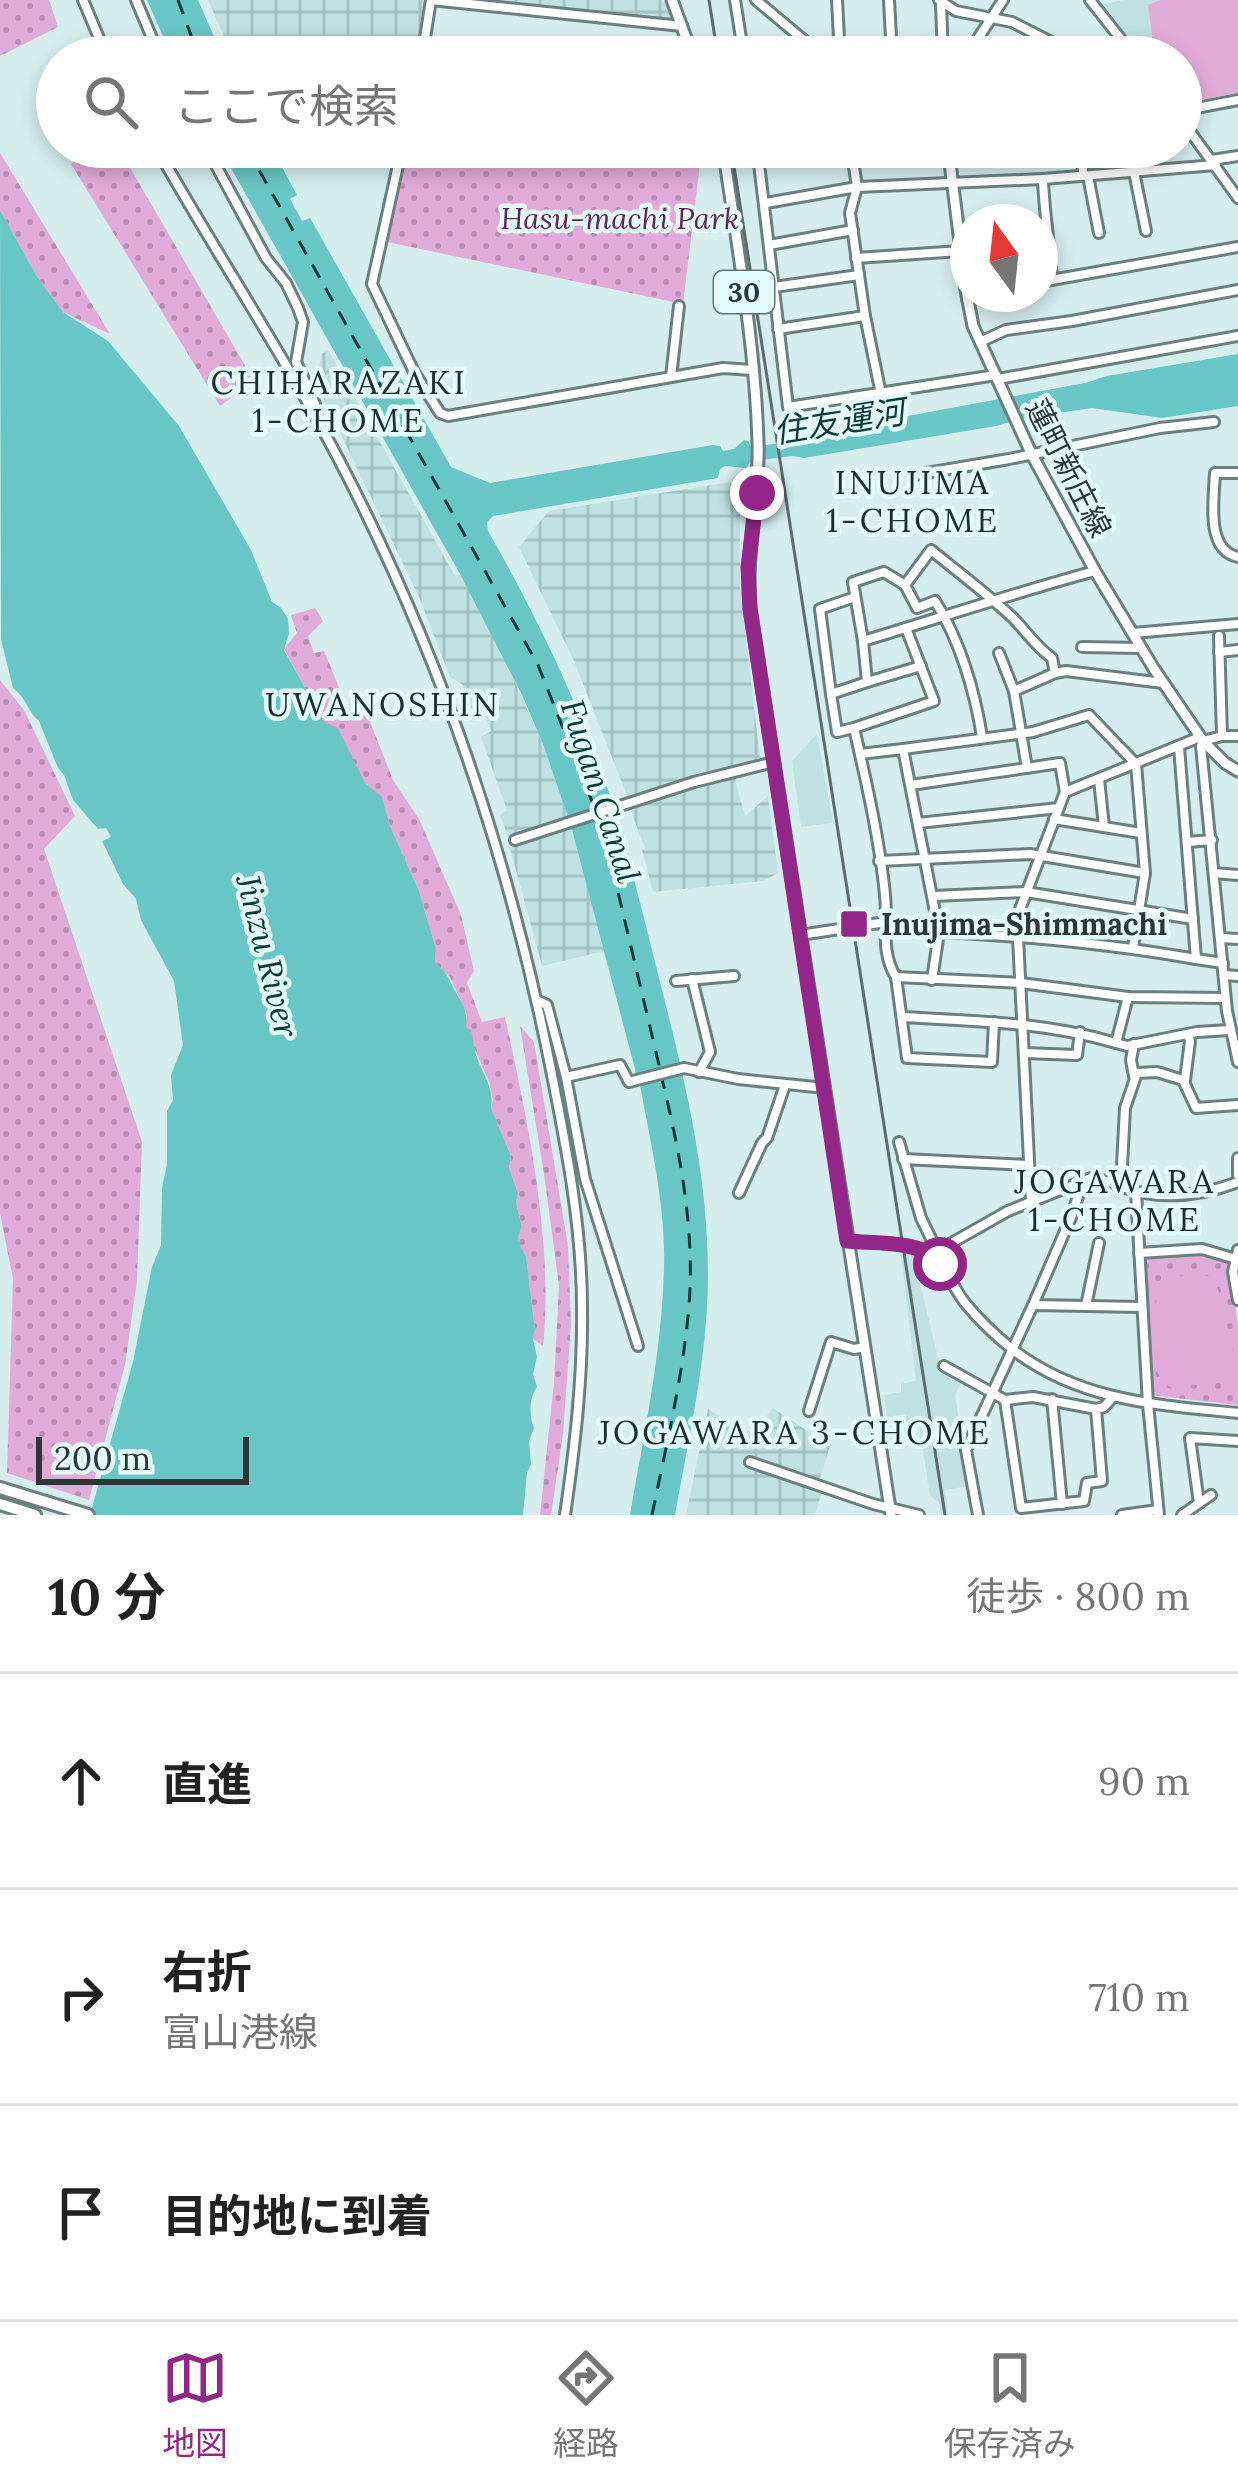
<!DOCTYPE html>
<html lang="ja">
<meta charset="utf-8">
<style>
:root{--surface:#fff;--page:#f6f6f6;--text:#222;--muted:#767676;--line:#e0e0e0;--accent:#932789}
body{margin:0;font-family:Lora,"Noto Sans JP",serif;background:var(--page);color:var(--text)}
.compass{position:absolute;left:950px;top:204px;width:108px;height:108px;border-radius:50%;background:var(--surface);box-shadow:0 6px 18px #0003;rotate:345deg}
.scale{position:absolute;left:36px;bottom:30px;width:213px;box-sizing:border-box;padding-left:12px;border:6px solid #2d3737;border-top:0;font-size:33px;line-height:42px;white-space:nowrap;color:#2d3737;-webkit-text-stroke:9px #e2fbfa;paint-order:stroke}
.stop{position:absolute;width:36px;height:36px;margin:-27px;border:9px solid #932789;border-radius:50%;background:#fff}
.stop.end{background:#932789;border-color:#fff;box-shadow:0 3px 12px #0008}
.list{margin:0;padding:0;list-style:none}
h2{display:flex;justify-content:space-between;align-items:center;height:156px;margin:0;padding:0 48px;font-size:51px}
h2 small{font-size:39px;font-weight:400;color:var(--muted)}
.list li{display:grid;grid-template-columns:78px 1fr auto;gap:36px;align-items:center;box-sizing:border-box;height:216px;padding:0 48px;border-top:3px solid var(--line)}
.list b{display:block;font-size:45px;white-space:nowrap}
.list p{margin:0;font-size:39px;white-space:nowrap;color:var(--muted)}
.list em{font-size:39px;font-style:normal;color:var(--muted)}
.icon{flex:none;width:66px;height:66px;fill:none;stroke:currentColor;stroke-width:2;stroke-linecap:round;stroke-linejoin:round}
.map{position:relative;flex:none;width:1238px;height:1515px;overflow:hidden}
.search{position:absolute;background:var(--surface);box-shadow:0 6px 18px #0003;left:36px;right:36px;top:36px;height:132px;display:flex;align-items:center;gap:30px;box-sizing:border-box;padding:0 42px;border-radius:66px;color:var(--muted);font-size:45px}
.sheet{height:804px;background:var(--surface)}
nav{display:flex;justify-content:space-around;align-items:center;box-sizing:border-box;height:168px;border-top:3px solid var(--line);background:var(--surface);font-size:33px;color:var(--muted)}
nav a{display:grid;justify-items:center;gap:6px}
nav .on{color:var(--accent)}
.map>svg:first-child{display:block}
.built{fill:#c0e1e1}
.industrial{fill:url(#industrial-grid)}
.green{fill:url(#green-dots)}
.pitch{fill:#e1abd9}
.water{fill:#69c6c6}
.lines{fill:none;stroke-linecap:round;stroke-linejoin:round}
.ferry{stroke:#0c393a;stroke-width:3;stroke-dasharray:15 12;stroke-linecap:butt}
.minor-casing{stroke:#6a807f;stroke-width:14}
.major-casing{stroke:#6a807f;stroke-width:15}
.highway-casing{stroke:#6a807f;stroke-width:16}
.minor{stroke:#fff;stroke-width:8}
.major{stroke:#fff;stroke-width:9}
.highway{stroke:#fff;stroke-width:10}
.tram{stroke:#5d6b6b;stroke-width:3}
.route{stroke:#932789;stroke-width:15}
.poi-dot{fill:#932789;stroke:#e2fbfa;stroke-width:4.5}
.labels{text-anchor:middle;dominant-baseline:central;stroke-width:9;stroke-linejoin:round;paint-order:stroke}
.shield{fill:#e2fbfa;stroke:#637272;stroke-width:3}
.shield-label{font-size:27px;font-weight:bold;fill:#2d3737}
.park-label{font-size:30px;font-style:italic;fill:#63235c;stroke:#e2fbfa}
.street-label{font-size:30px;fill:#2d3737;stroke:#e2fbfa}
.poi-label{font-size:30px;font-weight:bold;fill:#2d3737;stroke:#e2fbfa;text-anchor:start}
.neighbourhood-label{font-size:33px;letter-spacing:3px;fill:#1b2f2f;stroke:#e2fbfa}
.water-label{font-size:33px;font-style:italic;fill:#0c393a;stroke:#e2fbfa}
</style>
<div class="map">
<svg width="1238" height="1515" viewBox="0 0 1238 1515">
<defs>
<pattern id="industrial-grid" width="8" height="8" patternUnits="userSpaceOnUse" patternTransform="scale(3)"><rect width="8" height="8" fill="#c0e1e1"/><path d="M0 4h8M4 0v8" fill="none" stroke="#a5c2c2"/></pattern>
<pattern id="green-dots" width="8" height="8" patternUnits="userSpaceOnUse" patternTransform="scale(3)"><rect width="8" height="8" fill="#e1abd9"/><path d="M2 2h.1M6 6h.1" fill="none" stroke="#b78cb1" stroke-width="1.8" stroke-linecap="round"/></pattern>
</defs>
<rect width="100%" height="100%" fill="#d5eded"/>
<g class="built">
<path d="M 1123,0 L 1238,0 L 1238,97 L 1181,107 L 1181,57 L 1142,57 L 1103,4 Z"/>
<path d="M 817,734 L 833,823 L 801,827 L 792,761 Z"/>
<path d="M 901,1254 L 913,1255 L 940,1366 L 962,1381 L 955,1395 L 969,1486 L 945,1490 L 948,1515 L 941,1515 L 939,1503 L 930,1496 L 919,1424 L 907,1425 L 905,1414 L 887,1417 L 884,1395 L 901,1392 L 901,1384 L 916,1381 Z"/>
</g>
<g class="industrial">
<path d="M 208,0 L 424,0 L 415,57 L 310,51 L 292,57 L 233,57 Z"/>
<path d="M 465,0 L 663,0 L 671,17 L 670,20 Z"/>
<path d="M 329,351 L 455,576 L 460,574 L 502,653 L 543,744 L 568,817 L 508,837 L 500,815 L 507,810 L 481,737 L 491,731 L 486,717 L 476,719 L 462,684 L 450,677 L 419,597 L 316,383 L 322,353 Z"/>
<path d="M 724,483 L 740,483 L 740,587 L 760,758 L 628,798 L 574,661 L 519,547 L 549,511 Z"/>
<path d="M 734,776 L 745,816 L 768,796 L 778,873 L 763,881 L 653,892 L 642,850 L 645,848 L 630,809 Z"/>
<path d="M 571,826 L 604,951 L 542,966 L 510,848 Z"/>
<path d="M 773,1408 L 830,1446 L 819,1482 L 748,1465 L 822,1492 L 815,1515 L 686,1515 L 708,1409 L 744,1430 L 755,1432 Z"/>
</g>
<g class="green">
<path d="M 0,0 L 49,0 L 58,27 L 0,56 Z"/>
<path d="M 94,147 L 118,147 L 254,381 L 220,406 L 71,164 Z"/>
<path d="M 406,147 L 702,147 L 683,304 L 387,242 Z"/>
<path d="M 0,153 L 110,334 L 63,312 L 36,275 L 0,210 Z"/>
<path d="M 315,608 L 323,621 L 308,636 L 314,653 L 324,651 L 351,717 L 365,709 L 393,780 L 419,819 L 461,915 L 474,971 L 467,983 L 482,1022 L 505,1017 C 527,1118 554,1243 543,1346 L 533,1339 L 535,1330 L 526,1256 L 519,1245 L 519,1232 L 522,1227 L 516,1203 L 518,1193 L 509,1168 L 511,1156 L 491,1108 L 493,1100 L 489,1081 L 465,1028 L 467,1015 L 450,977 L 435,963 L 436,949 L 419,891 L 390,826 L 382,798 L 365,783 L 324,723 L 284,649 L 297,633 L 291,615 Z"/>
<path d="M 0,680 L 24,710 L 75,816 L 44,849 L 142,1142 L 137,1280 L 125,1365 L 89,1500 L 7,1473 L 13,1279 L 0,1213 Z"/>
<path d="M 520,1026 L 534,1042 L 568,1246 L 571,1325 L 563,1434 L 551,1515 L 540,1515 L 554,1383 L 559,1285 L 544,1174 Z"/>
<path d="M 1199,1253 L 1229,1261 L 1238,1325 L 1238,1405 L 1150,1395 L 1143,1258 Z"/>
</g>
<g class="pitch">
<path d="M 1161,0 L 1238,0 L 1238,93 L 1181,103 L 1181,57 L 1155,57 L 1148,5 Z"/>
<path d="M 1197,1273 C 1204,1275 1210,1276 1215,1282 C 1219,1287 1238,1370 1238,1380 L 1172,1388 C 1154,1380 1157,1365 1155,1346 C 1153,1310 1150,1277 1197,1273 Z"/>
</g>
<g class="water">
<path d="M 147,0 L 198,0 L 223,57 L 172,57 Z"/>
<path d="M 219,147 L 271,147 L 297,195 L 290,199 L 302,221 L 310,218 L 451,467 L 490,483 L 713,445 L 720,446 L 723,451 L 734,449 L 744,440 L 748,441 L 751,447 L 789,442 L 790,438 L 1085,383 L 1107,376 L 1238,354 L 1238,406 L 1162,418 L 1092,408 L 1024,418 L 996,426 L 804,458 L 793,456 L 751,461 L 746,468 L 725,466 L 720,469 L 718,478 L 493,516 L 487,522 L 488,531 C 538,618 582,710 613,805 C 631,863 645,923 660,982 C 685,1080 709,1178 708,1280 C 707,1359 689,1437 675,1515 L 630,1515 C 644,1434 662,1351 664,1268 C 666,1207 651,1145 640,1085 L 636,1083 L 635,1069 L 571,826 L 543,744 L 522,695 L 460,574 Z"/>
<path d="M 0,210 L 36,275 L 63,312 L 108,341 L 179,426 L 251,550 L 272,602 L 281,608 L 288,619 L 289,633 L 284,650 L 324,722 L 338,728 L 365,783 L 382,797 L 390,826 L 419,891 L 436,949 L 435,963 C 449,975 446,974 454,989 C 462,1004 468,1008 466,1028 L 471,1030 C 473,1036 473,1043 475,1050 C 479,1071 495,1085 491,1108 L 511,1156 L 509,1168 L 518,1193 L 516,1203 L 522,1227 C 515,1238 520,1246 526,1256 L 535,1330 L 533,1339 L 537,1357 L 533,1374 L 537,1387 C 529,1397 529,1417 534,1428 L 529,1441 L 531,1464 L 527,1473 L 523,1515 L 90,1515 L 133,1362 L 152,1267 L 161,1245 L 162,1187 L 167,1165 L 167,1111 L 173,1100 L 171,1075 L 183,1045 L 174,981 L 141,920 L 136,899 L 123,884 L 102,841 L 111,837 L 106,828 L 98,829 L 73,800 L 64,775 L 58,768 L 39,721 C 27,711 28,700 13,688 L 1,639 Z"/>
</g>
<g class="lines">
<g class="ferry">
<path d="M 178,0 L 199,57"/>
<path d="M 246,147 L 538,665 L 603,829 L 660,1069"/>
<path d="M 652,1515 C 666,1446 683,1377 689,1306 C 695,1229 680,1153 662,1079"/>
</g>
<g class="minor-casing">
<g id="minor">
<path d="M 83,0 L 107,57"/>
<path d="M 136,0 L 160,57"/>
<path d="M 735,0 L 744,57"/>
<path d="M 756,0 L 824,57"/>
<path d="M 837,0 L 840,57"/>
<path d="M 889,0 L 892,57"/>
<path d="M 939,0 L 956,11 L 1012,22 L 1065,49 L 1098,57"/>
<path d="M 1090,0 L 1135,57"/>
<path d="M 941,4 L 943,57"/>
<path d="M 302,57 L 309,55 L 341,57"/>
<path d="M 422,57 L 431,0 L 682,26"/>
<path d="M 966,57 L 1003,0"/>
<path d="M 1181,111 L 1238,100"/>
<path d="M 1181,119 L 1238,198"/>
<path d="M 156,147 C 215,252 283,353 339,460 C 439,651 508,854 550,1065 C 566,1145 582,1226 582,1308 C 583,1377 575,1446 565,1515"/>
<path d="M 206,147 L 266,258 L 286,283 L 298,308 L 303,322 L 296,362 L 315,404 L 311,410"/>
<path d="M 402,147 L 372,284 L 414,372 L 440,413 L 448,416 L 723,368 L 752,370"/>
<path d="M 757,147 L 788,407 L 996,375"/>
<path d="M 851,147 L 857,187 L 850,213 L 865,316 L 881,394"/>
<path d="M 1082,147 L 1083,175"/>
<path d="M 1138,147 L 1134,172 L 1146,231"/>
<path d="M 1212,160 L 1238,156"/>
<path d="M 1088,176 L 1099,233"/>
<path d="M 1043,179 C 1044,213 1050,245 1052,279"/>
<path d="M 766,203 L 857,187 L 1043,179 L 1216,165"/>
<path d="M 769,245 L 853,230"/>
<path d="M 856,258 L 961,251"/>
<path d="M 1040,282 L 1238,247"/>
<path d="M 774,287 L 859,275"/>
<path d="M 967,299 L 987,294"/>
<path d="M 778,329 L 865,316"/>
<path d="M 980,342 L 1006,330 L 1072,321 L 1238,290"/>
<path d="M 671,377 L 679,306"/>
<path d="M 998,379 L 1238,336"/>
<path d="M 1238,473 L 1215,473 C 1214,499 1205,550 1238,557"/>
<path d="M 915,475 L 1009,459 L 1160,428 L 1214,422"/>
<path d="M 1133,633 L 1238,624"/>
<path d="M 1219,636 L 1222,736"/>
<path d="M 863,641 L 853,582 L 884,572 L 905,585"/>
<path d="M 1082,647 L 1141,648"/>
<path d="M 1219,652 L 1238,650"/>
<path d="M 999,653 L 1014,691 L 1027,768"/>
<path d="M 867,682 L 921,666"/>
<path d="M 1014,691 L 1055,673"/>
<path d="M 831,694 L 820,609 L 855,597"/>
<path d="M 854,728 L 934,701 L 906,628"/>
<path d="M 1238,736 L 1222,736 L 1203,741 L 1201,746 L 1227,1011 L 1238,1062"/>
<path d="M 982,737 C 975,692 960,640 935,601 L 917,608 L 905,585 L 931,550 C 958,572 986,593 1012,617 C 1026,631 1036,647 1052,658 L 1055,673 L 1066,671 L 1163,683"/>
<path d="M 860,754 L 903,749"/>
<path d="M 1099,779 L 1104,827"/>
<path d="M 911,785 L 1060,763 L 1065,792"/>
<path d="M 1054,819 L 1141,833"/>
<path d="M 918,823 L 1059,808"/>
<path d="M 515,840 L 694,782 L 774,762"/>
<path d="M 1187,842 L 1212,840"/>
<path d="M 879,861 L 1030,854 L 1145,873"/>
<path d="M 1214,873 L 1238,875"/>
<path d="M 933,896 L 1026,892 L 1193,919"/>
<path d="M 939,932 C 1025,936 1111,944 1196,959 L 1179,747"/>
<path d="M 800,935 L 886,922"/>
<path d="M 1221,938 L 1238,939"/>
<path d="M 1196,959 L 1223,963"/>
<path d="M 1224,975 L 1238,976"/>
<path d="M 896,977 C 880,953 888,922 885,895 C 880,842 866,780 854,728 L 837,732 L 831,694 L 867,682 L 863,641 C 940,618 1017,592 1095,571"/>
<path d="M 692,979 L 710,1052 L 699,1072"/>
<path d="M 932,980 L 939,932 L 903,749 L 1033,732 L 1089,715 L 1136,764 L 1145,873 L 1133,948"/>
<path d="M 676,981 L 734,976"/>
<path d="M 538,1001 L 547,1005 L 566,1077 L 620,1065 L 629,1082 L 684,1068 L 738,1079 L 825,1088"/>
<path d="M 902,1017 C 975,1021 1046,1022 1116,1043 L 1128,997"/>
<path d="M 994,1022 L 992,1062 L 907,1058 L 896,977 L 1021,983 L 1128,997 L 1225,998"/>
<path d="M 1116,1043 L 1127,1046 L 1197,1032 L 1230,1030"/>
<path d="M 1134,1044 L 1131,1060 L 1134,1076"/>
<path d="M 1024,1053 L 1077,1055 L 1080,1032"/>
<path d="M 566,1077 L 585,1179 L 638,1346"/>
<path d="M 1185,1080 L 1190,1041 L 1188,1034"/>
<path d="M 899,1142 L 921,1218 L 937,1251"/>
<path d="M 1238,1158 L 1238,1175"/>
<path d="M 903,1159 L 1029,1165"/>
<path d="M 1121,1185 L 1125,1108 L 1137,1073 L 1157,1072 L 1183,1080 L 1196,1108 L 1238,1105"/>
<path d="M 1136,1192 L 1148,1404 L 1159,1515"/>
<path d="M 739,1193 L 762,1143 L 767,1138 L 785,1085"/>
<path d="M 1031,1201 L 1017,917 L 1065,792 L 1200,737"/>
<path d="M 847,1241 C 867,1243 913,1242 929,1252 C 945,1263 953,1289 966,1304 C 979,1320 996,1336 1012,1349 C 1079,1401 1157,1405 1238,1413"/>
<path d="M 1139,1253 L 1202,1249 L 1236,1259 L 1238,1250"/>
<path d="M 932,1254 L 1008,1211 L 1091,1178 C 1109,1179 1123,1189 1139,1192 C 1172,1199 1207,1194 1238,1182"/>
<path d="M 1236,1259 L 1233,1272 L 1238,1300"/>
<path d="M 1033,1305 L 1072,1215 L 1083,1181"/>
<path d="M 1086,1306 L 1099,1243"/>
<path d="M 944,1366 L 1005,1400 L 1033,1397 L 1096,1409 L 1104,1407 L 1112,1398"/>
<path d="M 1052,1399 L 1062,1504"/>
<path d="M 1005,1400 L 1021,1508 L 1084,1501 L 1087,1483 L 1102,1481 L 1096,1409"/>
<path d="M 809,1411 L 831,1342 L 854,1349 L 865,1347"/>
<path d="M 750,1462 L 873,1504 L 919,1515"/>
<path d="M 1199,1503 L 1190,1438 L 1238,1441"/>
<path d="M 978,1515 L 966,1450 L 1033,1305 L 1141,1307"/>
<path d="M 1122,1515 L 1158,1510"/>
<path d="M 1182,1515 L 1211,1495"/>
</g>
</g>
<g class="major-casing">
<g id="major">
<path d="M 672,0 L 693,57"/>
<path d="M 723,147 C 737,245 755,343 758,442 C 760,498 745,552 750,609 L 891,1515"/>
<path d="M 948,147 L 966,290 L 973,326 L 1031,453 L 1095,571 L 1154,669 L 1203,741 L 1225,763 L 1238,771"/>
</g>
</g>
<g class="highway-casing">
<g id="highway">
<path d="M 0,1488 L 88,1515"/>
<path d="M 0,1504 L 35,1515"/>
</g>
</g>
<use href="#minor" class="minor"/>
<use href="#major" class="major"/>
<use href="#highway" class="highway"/>
<g class="tram">
<path d="M 709,0 L 718,57"/>
<path d="M 731,147 L 945,1515"/>
</g>
</g>
<g class="lines">
<path class="route" d="M 757,493 L 748,567 L 750,608 L 847,1241 C 877,1244 920,1239 940,1264"/>
</g>
<rect class="poi-dot" x="839" y="909" width="30" height="30" rx="6"/>
<g class="labels">
<rect class="shield" x="714" y="271" width="60" height="42" rx="9"/>
<g class="shield-label">
<text x="744" y="292">30</text>
</g>
<g class="park-label">
<text x="620" y="218">Hasu-machi Park</text>
</g>
<g class="street-label">
<text transform="translate(1069 468) rotate(63)">蓮町新庄線</text>
</g>
<g class="poi-label">
<text x="881" y="924">Inujima-Shimmachi</text>
</g>
<g class="neighbourhood-label">
<text x="339" y="382">CHIHARAZAKI<tspan x="339" dy="38">1-CHOME</tspan></text>
<text x="913" y="482">INUJIMA<tspan x="913" dy="38">1-CHOME</tspan></text>
<text x="383" y="704">UWANOSHIN</text>
<text x="1115" y="1181">JOGAWARA<tspan x="1115" dy="38">1-CHOME</tspan></text>
<text x="795" y="1432">JOGAWARA 3-CHOME</text>
</g>
<g class="water-label">
<text transform="translate(839 421) rotate(-9)">住友運河</text>
<text transform="translate(601 791) rotate(72)">Fugan Canal</text>
<text transform="translate(268 956) rotate(76)">Jinzu River</text>
</g>
</g>
</svg>
<svg class="compass" viewBox="-18 -18 36 36"><path d="M0-13l5 13h-10z" fill="#e53935"/><path d="M0 13l5-13h-10z" fill="#767676"/></svg>
<div class="scale">200 m</div>
<div class="stop" style="left:940px;top:1264px"></div>
<div class="stop end" style="left:757px;top:493px"></div>
<div class="search"><svg class="icon" aria-label="search" viewBox="0 0 24 24"><circle cx="10" cy="10" r="6"/><path d="M15 15l6 6"/></svg>ここで検索</div>
</div>
<section class="sheet">
<h2>10 分<small>徒歩 · 800 m</small></h2>
<ul class="list">
<li><svg class="icon" aria-label="ahead" viewBox="0 0 24 24"><path d="M12 20V5M6 11l6-6 6 6"/></svg><div><b>直進</b></div><em>90 m</em></li>
<li><svg class="icon" aria-label="right" viewBox="0 0 24 24"><path d="M7 20v-9h11M14 6l5 5-5 5"/></svg><div><b>右折</b><p>富山港線</p></div><em>710 m</em></li>
<li><svg class="icon" aria-label="arrive" viewBox="0 0 24 24"><path d="M6 21V4h12l-3 4 3 4H6"/></svg><div><b>目的地に到着</b></div></li>
</ul>
</section>
<nav>
<a class="on"><svg class="icon" aria-label="map" viewBox="0 0 24 24"><path d="M3 6l6-2 6 2 6-2v14l-6 2-6-2-6 2zM9 4v14M15 6v14"/></svg>地図</a>
<a><svg class="icon" aria-label="directions" viewBox="0 0 24 24"><path d="M12 3l9 9-9 9-9-9zM9 14v-3h6M13 9l2 2-2 2"/></svg>経路</a>
<a><svg class="icon" aria-label="saved" viewBox="0 0 24 24"><path d="M7 4h10v16l-5-4-5 4z"/></svg>保存済み</a>
</nav>
